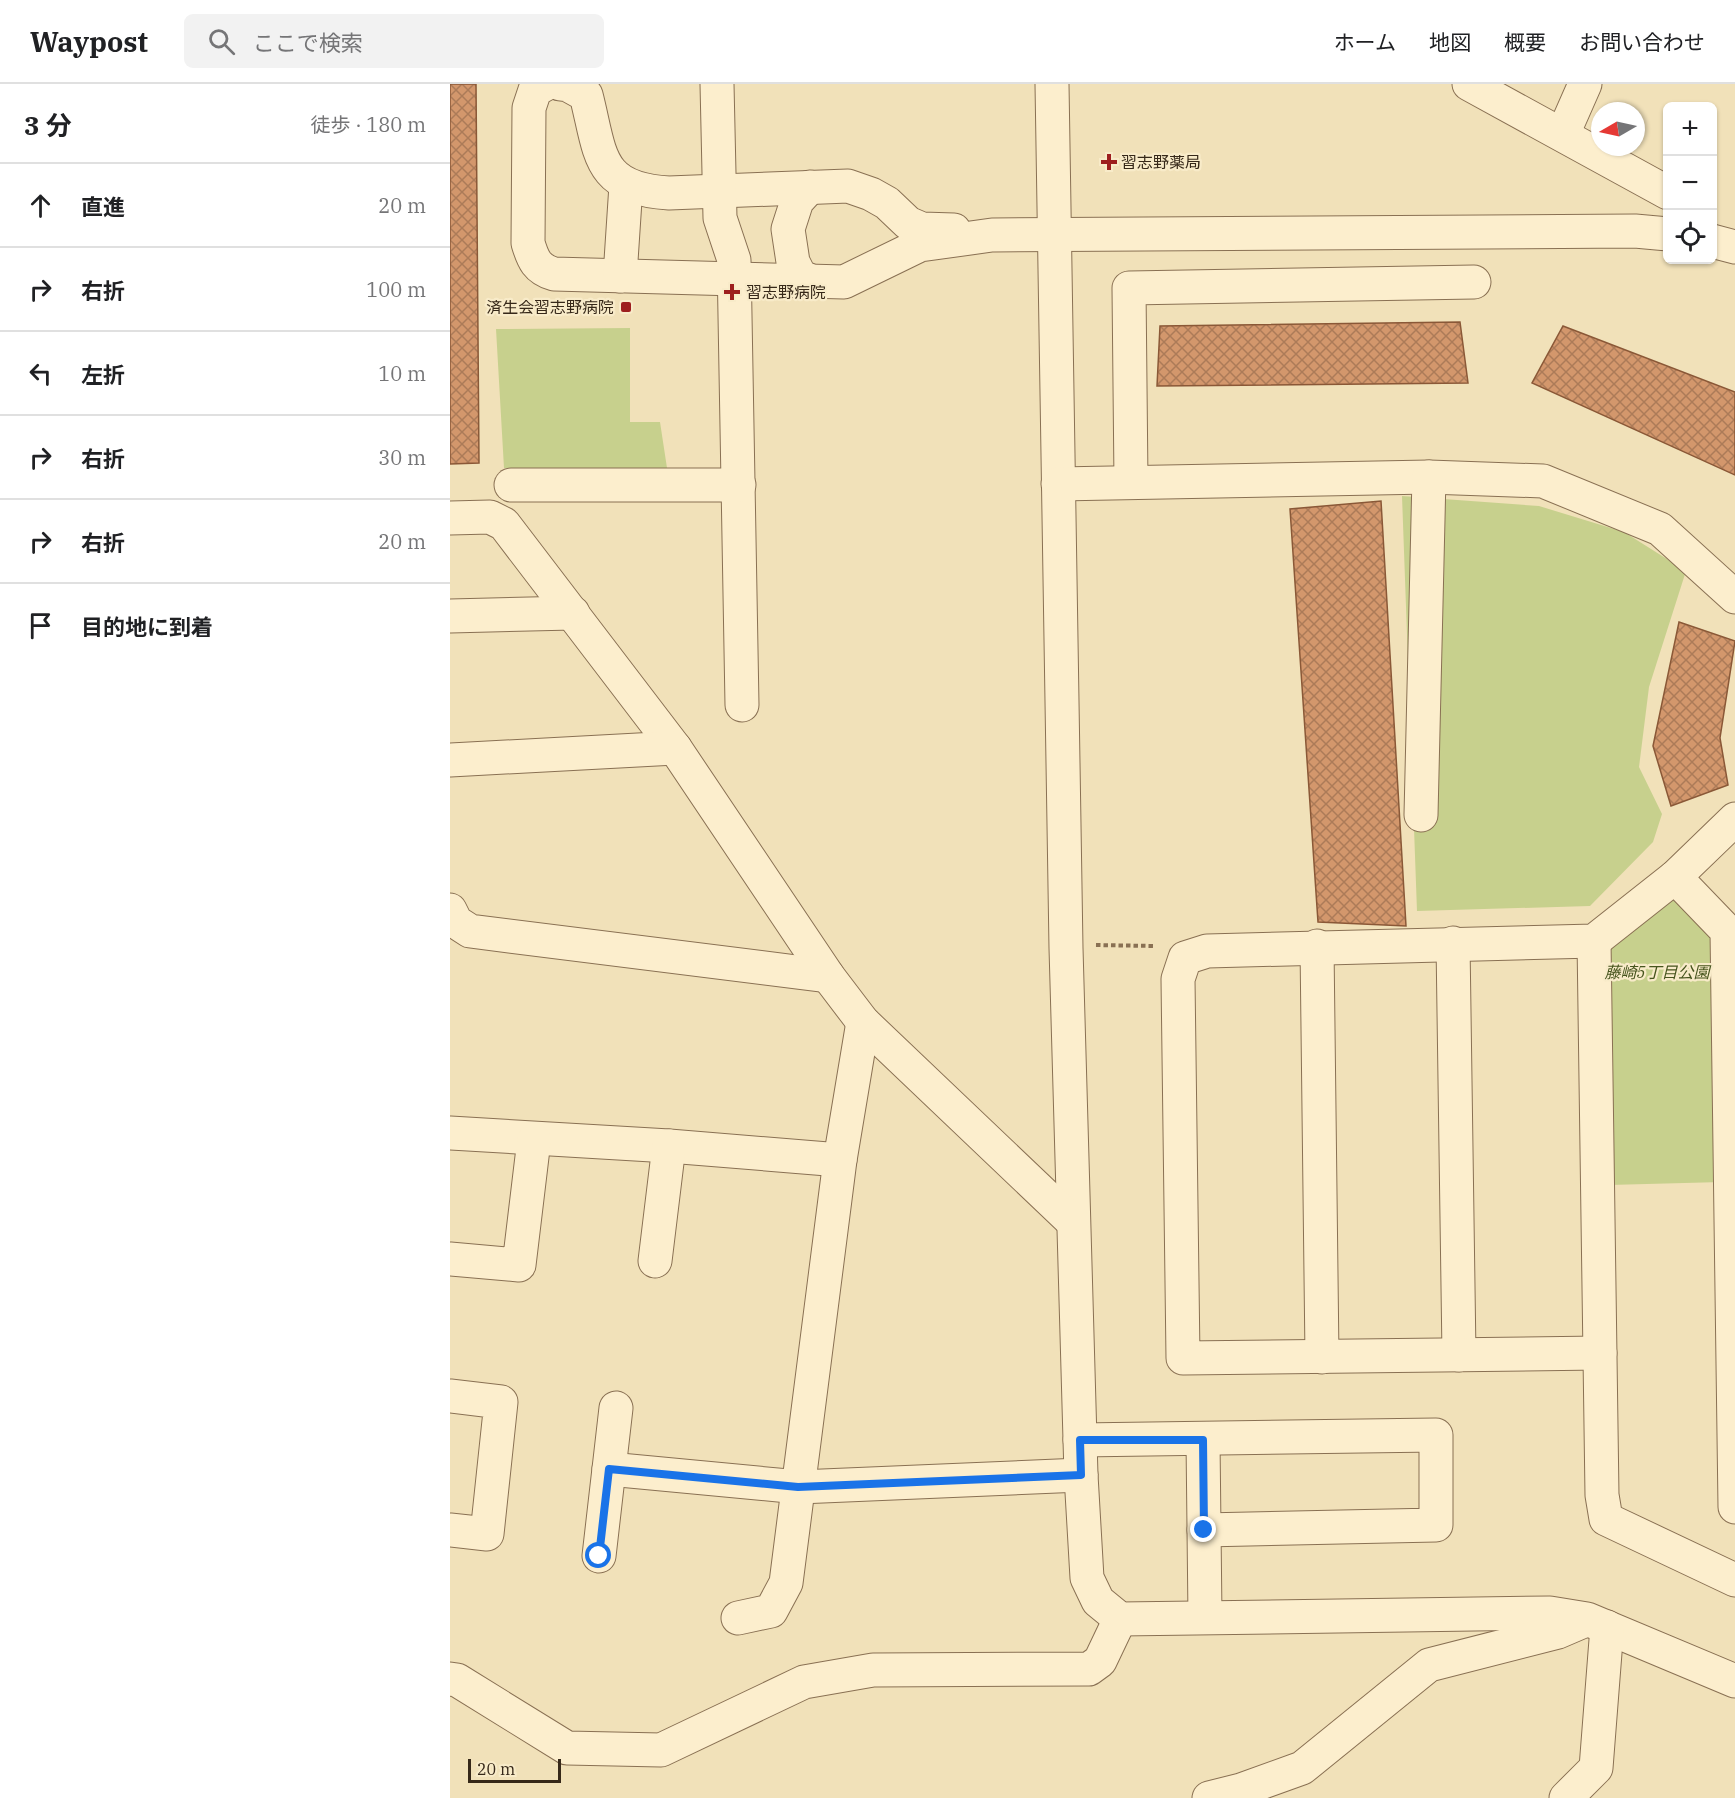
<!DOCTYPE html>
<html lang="ja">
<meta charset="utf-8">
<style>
:root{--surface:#fff;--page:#f2f2f2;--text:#202124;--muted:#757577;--line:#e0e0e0}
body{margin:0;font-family:"IBM Plex Serif","Noto Sans JP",serif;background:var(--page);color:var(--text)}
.controls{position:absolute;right:18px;top:18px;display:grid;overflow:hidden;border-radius:9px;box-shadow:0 2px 4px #0004}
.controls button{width:54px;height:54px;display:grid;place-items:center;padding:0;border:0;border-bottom:2px solid var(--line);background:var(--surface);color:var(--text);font:30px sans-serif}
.compass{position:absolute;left:1141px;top:18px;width:54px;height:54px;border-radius:50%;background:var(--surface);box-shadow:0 2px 4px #0004;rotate:261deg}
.scale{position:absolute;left:18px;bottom:15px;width:93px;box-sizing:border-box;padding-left:6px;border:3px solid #362819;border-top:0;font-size:16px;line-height:21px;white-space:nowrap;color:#362819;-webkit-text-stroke:4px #f8ebc9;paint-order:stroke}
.stop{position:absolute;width:18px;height:18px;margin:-14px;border:4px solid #1a73e8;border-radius:50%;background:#fff}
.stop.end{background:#1a73e8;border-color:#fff;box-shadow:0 2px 6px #0008}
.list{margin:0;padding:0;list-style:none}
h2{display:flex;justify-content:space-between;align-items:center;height:78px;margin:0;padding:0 24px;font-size:26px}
h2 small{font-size:20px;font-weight:400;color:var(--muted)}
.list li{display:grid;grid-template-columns:39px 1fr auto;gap:18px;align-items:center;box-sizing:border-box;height:84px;padding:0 24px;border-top:2px solid var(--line)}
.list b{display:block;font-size:22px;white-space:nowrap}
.list em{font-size:20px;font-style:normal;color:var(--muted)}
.icon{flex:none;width:33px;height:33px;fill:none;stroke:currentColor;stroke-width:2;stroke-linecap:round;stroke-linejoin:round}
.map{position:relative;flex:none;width:1285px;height:1714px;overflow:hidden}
header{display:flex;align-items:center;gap:36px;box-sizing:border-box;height:84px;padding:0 30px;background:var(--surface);border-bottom:2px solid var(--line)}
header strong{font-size:28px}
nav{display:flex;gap:33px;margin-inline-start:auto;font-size:21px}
.search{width:420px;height:54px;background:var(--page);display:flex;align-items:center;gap:15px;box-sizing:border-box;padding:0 21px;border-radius:9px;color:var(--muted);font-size:22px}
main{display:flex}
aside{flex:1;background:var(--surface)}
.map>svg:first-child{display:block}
.park{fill:#c7d08d}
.building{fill:url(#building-cross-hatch);stroke:#8a5837;stroke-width:1.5}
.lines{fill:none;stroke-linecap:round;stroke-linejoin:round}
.minor-casing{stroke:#897053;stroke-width:35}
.path{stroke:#897053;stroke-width:4;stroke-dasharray:4.5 3;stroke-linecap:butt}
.minor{stroke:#fceecd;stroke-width:33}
.route{stroke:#1a73e8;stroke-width:8}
.poi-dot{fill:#9d1e1e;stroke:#f8ebc9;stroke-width:2}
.labels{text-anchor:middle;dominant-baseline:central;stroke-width:4.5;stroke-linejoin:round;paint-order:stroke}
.poi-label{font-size:16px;fill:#362819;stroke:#f8ebc9;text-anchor:start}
.park-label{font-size:16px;font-style:italic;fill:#47551e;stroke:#f8ebc9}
</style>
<header>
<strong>Waypost</strong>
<div class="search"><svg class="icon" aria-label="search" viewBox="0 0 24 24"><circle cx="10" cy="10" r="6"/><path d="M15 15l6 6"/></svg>ここで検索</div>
<nav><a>ホーム</a><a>地図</a><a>概要</a><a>お問い合わせ</a></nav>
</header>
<main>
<aside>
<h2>3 分<small>徒歩 · 180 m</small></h2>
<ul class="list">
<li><svg class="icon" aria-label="ahead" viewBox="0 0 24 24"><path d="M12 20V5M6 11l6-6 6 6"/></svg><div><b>直進</b></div><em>20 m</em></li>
<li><svg class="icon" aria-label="right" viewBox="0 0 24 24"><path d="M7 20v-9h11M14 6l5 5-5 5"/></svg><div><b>右折</b></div><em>100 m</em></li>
<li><svg class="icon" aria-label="left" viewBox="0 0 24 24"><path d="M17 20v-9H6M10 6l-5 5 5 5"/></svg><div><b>左折</b></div><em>10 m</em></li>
<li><svg class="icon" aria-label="right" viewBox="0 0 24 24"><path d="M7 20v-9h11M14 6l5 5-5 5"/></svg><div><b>右折</b></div><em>30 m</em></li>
<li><svg class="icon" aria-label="right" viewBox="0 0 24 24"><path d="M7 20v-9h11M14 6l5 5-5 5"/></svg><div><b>右折</b></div><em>20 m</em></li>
<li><svg class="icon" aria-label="arrive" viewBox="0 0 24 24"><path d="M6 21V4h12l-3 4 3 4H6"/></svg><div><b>目的地に到着</b></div></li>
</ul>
</aside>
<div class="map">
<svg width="1285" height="1714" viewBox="0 0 1285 1714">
<defs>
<pattern id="building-cross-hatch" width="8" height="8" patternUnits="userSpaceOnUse" patternTransform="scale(1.5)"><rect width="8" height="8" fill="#d3976c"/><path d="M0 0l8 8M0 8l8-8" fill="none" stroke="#ac7b58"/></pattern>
</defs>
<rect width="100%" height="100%" fill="#f1e1b9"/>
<g class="park">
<path d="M 180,244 L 180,338 L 210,338 L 217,384 L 54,384 L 46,245 Z"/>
<path d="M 952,412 L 1089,422 L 1174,448 L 1236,487 L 1199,603 L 1189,683 L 1212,730 L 1203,758 L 1140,822 L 967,827 Z"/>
<path d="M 1224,803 L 1267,847 L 1272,1098 L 1159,1101 L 1144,857 Z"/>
</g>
<g class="building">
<path d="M 0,0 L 26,0 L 29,379 L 0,380 Z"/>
<path d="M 1010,238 L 1018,299 L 707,302 L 710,242 Z"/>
<path d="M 1113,242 L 1285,308 L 1285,391 L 1082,299 Z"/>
<path d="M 931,417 L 956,842 L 868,838 L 840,425 Z"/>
<path d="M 1229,538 L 1285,557 L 1270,654 L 1278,701 L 1221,722 L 1203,662 Z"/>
</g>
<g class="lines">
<g class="minor-casing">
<g id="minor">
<path d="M 96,0 L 85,6 L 79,24 L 78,159 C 83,176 87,185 104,190 L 394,198 L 470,161 L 542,151 L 1185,147 L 1218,150"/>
<path d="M 110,0 L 118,1 L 136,11 C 151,69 146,105 219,109 L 398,102 L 421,110 L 437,119 L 458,139 L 472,145 L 504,146"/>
<path d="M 267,0 L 270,134 L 284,176 L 292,621"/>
<path d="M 602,0 L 616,864 L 631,1391 L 637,1494 L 648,1517 L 670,1535 L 1100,1529 L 1137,1535 L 1285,1597"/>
<path d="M 1019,0 L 1218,109"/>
<path d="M 1113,50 L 1135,0"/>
<path d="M 360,103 L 347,117 L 338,145 L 343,178 L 350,192 L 363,198"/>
<path d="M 1262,157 L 1285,163"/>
<path d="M 170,192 L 176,101"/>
<path d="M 681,398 L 679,204 L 1024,198"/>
<path d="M 608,400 L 979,393 L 1093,397 L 1210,445 L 1285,513"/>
<path d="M 61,401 L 289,401"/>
<path d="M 0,434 L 40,433 L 54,440 L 225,664 L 378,892 L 413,938 L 623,1138"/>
<path d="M 0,532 L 123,529"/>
<path d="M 0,676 L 225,664"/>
<path d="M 971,731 L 979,393"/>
<path d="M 1225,793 L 1277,847 L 1285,1423"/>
<path d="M 0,826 L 6,838 L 20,847 L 378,892"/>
<path d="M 1144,857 L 1152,1411 L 1156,1435 L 1285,1496"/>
<path d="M 1003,859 L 1009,1271"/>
<path d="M 867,862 L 872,1273"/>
<path d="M 0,1049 L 219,1062 L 390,1076"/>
<path d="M 0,1175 L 69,1181 L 84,1056"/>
<path d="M 205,1177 L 219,1062"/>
<path d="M 1150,1269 L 733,1274 L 728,895 L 735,874 L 757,867 L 1144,857 L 1225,793 L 1285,735"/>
<path d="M 0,1312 L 51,1318 L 37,1450 L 0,1446"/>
<path d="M 630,1356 L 986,1351 L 986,1441 L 754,1446"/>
<path d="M 753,1356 L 755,1533"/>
<path d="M 159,1385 L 349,1403 L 631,1391"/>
<path d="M 149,1472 L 166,1324"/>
<path d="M 288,1534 L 321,1527 L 336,1499 L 390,1076 L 413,938"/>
<path d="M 0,1595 L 7,1596 L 117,1664 L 211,1666 L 354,1598 L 423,1586 L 639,1585 L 650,1577 L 670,1535"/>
<path d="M 759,1714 L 791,1706 L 852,1684 L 979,1581 L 1108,1548 L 1136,1536"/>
<path d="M 1116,1714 L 1146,1684 L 1157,1543"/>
</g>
</g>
<path class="path" d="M 646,861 L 705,862"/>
<use href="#minor" class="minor"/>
</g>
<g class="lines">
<path class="route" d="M 149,1472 L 159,1385 L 348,1403 L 631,1391 L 630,1356 L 753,1356 L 754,1446"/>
</g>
<g class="poi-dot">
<path d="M656 69h6v6h6v6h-6v6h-6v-6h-6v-6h6z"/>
<path d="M279 199h6v6h6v6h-6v6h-6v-6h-6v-6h6z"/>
<rect x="170" y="217" width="12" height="12" rx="3"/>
</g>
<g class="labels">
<g class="poi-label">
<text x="671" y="78">習志野薬局</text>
<text x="296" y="208">習志野病院</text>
<text x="164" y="223" text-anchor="end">済生会習志野病院</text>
</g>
<g class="park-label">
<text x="1207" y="888">藤崎5丁目公園</text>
</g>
</g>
</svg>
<div class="controls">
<button>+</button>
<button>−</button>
<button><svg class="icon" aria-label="locate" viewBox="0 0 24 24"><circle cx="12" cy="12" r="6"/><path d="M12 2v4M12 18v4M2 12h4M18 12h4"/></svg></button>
</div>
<svg class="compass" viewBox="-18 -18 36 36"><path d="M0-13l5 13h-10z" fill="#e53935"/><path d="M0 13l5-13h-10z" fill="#757577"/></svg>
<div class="scale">20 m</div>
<div class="stop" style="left:149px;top:1472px"></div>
<div class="stop end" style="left:754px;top:1446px"></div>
</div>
</main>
